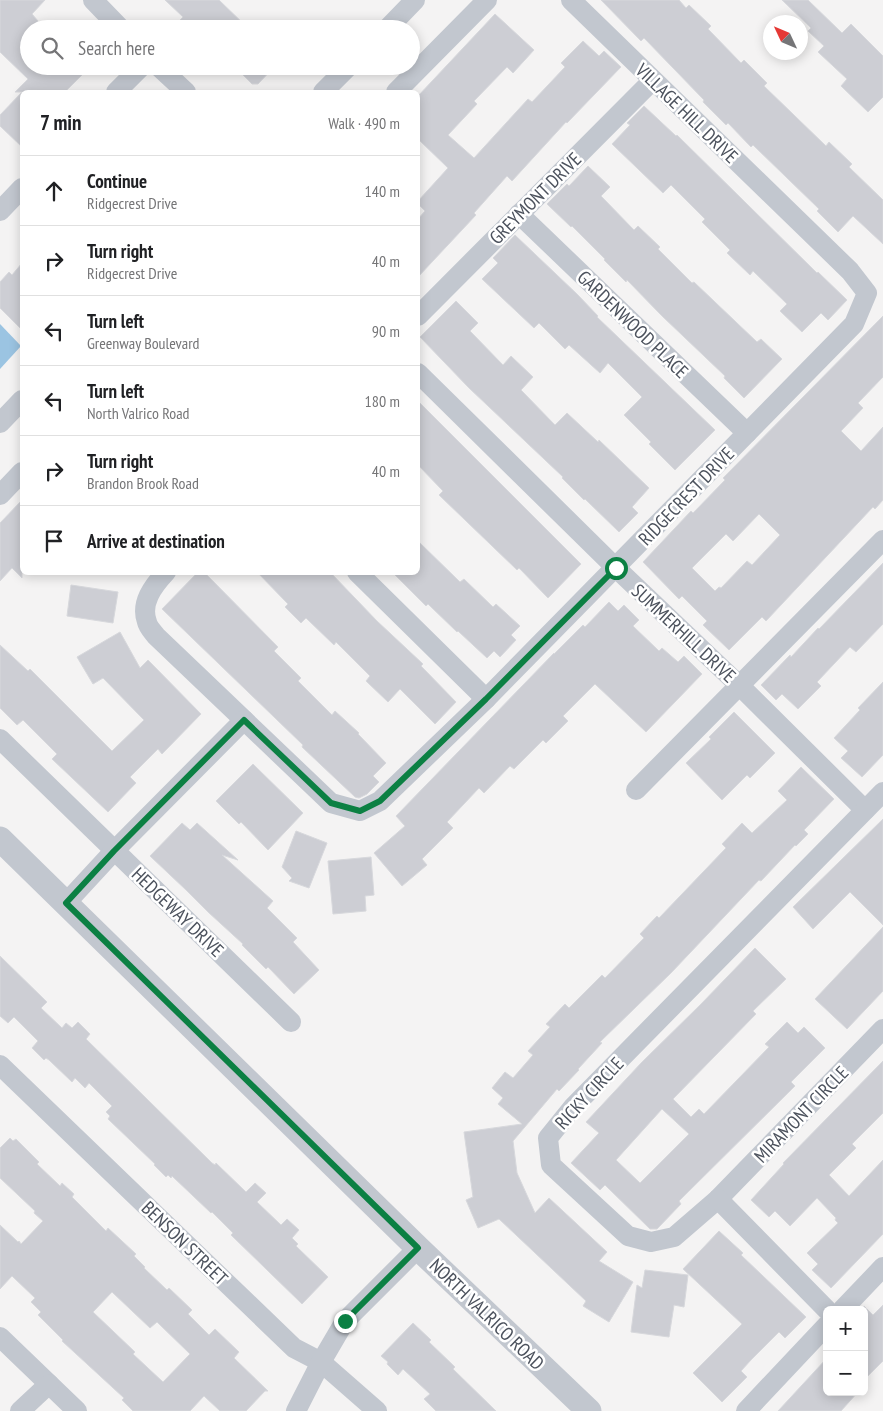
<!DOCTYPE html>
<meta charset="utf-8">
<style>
:root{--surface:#fff;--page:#f6f6f6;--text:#202124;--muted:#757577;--line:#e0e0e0}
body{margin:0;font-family:"PT Sans Narrow",sans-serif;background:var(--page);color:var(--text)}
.controls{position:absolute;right:15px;bottom:15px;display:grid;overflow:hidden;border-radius:8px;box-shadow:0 2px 12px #0003}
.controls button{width:45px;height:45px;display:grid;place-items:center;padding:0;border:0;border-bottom:1px solid var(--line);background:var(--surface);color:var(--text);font:25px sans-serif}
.compass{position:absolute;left:763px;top:15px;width:45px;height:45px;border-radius:50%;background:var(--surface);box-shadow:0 2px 12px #0003;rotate:314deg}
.stop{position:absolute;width:15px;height:15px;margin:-11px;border:4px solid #0b8043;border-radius:50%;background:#fff}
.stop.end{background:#0b8043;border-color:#fff;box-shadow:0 1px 5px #0008}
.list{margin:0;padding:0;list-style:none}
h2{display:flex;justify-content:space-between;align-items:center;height:65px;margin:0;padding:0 20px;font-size:21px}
h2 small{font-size:16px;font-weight:400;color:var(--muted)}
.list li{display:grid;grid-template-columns:32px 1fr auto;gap:15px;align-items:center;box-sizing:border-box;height:70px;padding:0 20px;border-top:1px solid var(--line)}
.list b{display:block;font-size:19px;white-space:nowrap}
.list p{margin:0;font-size:16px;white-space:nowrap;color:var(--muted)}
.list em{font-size:16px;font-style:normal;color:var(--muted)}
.icon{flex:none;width:28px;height:28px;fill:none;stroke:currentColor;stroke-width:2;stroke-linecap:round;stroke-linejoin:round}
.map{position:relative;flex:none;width:883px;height:1411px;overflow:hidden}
.search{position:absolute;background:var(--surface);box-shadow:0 2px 12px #0003;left:20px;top:20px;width:400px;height:55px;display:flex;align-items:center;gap:12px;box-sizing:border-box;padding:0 18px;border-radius:28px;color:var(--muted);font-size:19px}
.panel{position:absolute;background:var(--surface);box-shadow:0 2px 12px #0003;left:20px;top:90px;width:400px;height:485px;border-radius:8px}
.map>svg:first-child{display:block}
.water{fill:#9bc4e2}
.building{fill:#cdced4;stroke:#d7d8dc;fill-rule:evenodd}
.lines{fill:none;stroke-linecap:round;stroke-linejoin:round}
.minor{stroke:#c2c7cf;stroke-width:20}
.tertiary{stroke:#c2c7cf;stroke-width:25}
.route{stroke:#0b8043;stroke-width:6}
.labels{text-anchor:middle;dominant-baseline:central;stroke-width:5;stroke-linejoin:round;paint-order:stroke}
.street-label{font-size:19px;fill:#4c525d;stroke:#fff}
</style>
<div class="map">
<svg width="883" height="1411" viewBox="0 0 883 1411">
<rect width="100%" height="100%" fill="#f4f3f3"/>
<path class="water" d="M 0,324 L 21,346 L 0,369 Z"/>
<g class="building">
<path d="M 0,0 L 45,0 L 32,14 L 38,21 L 29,29 L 29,66 L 91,66 L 65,92 L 22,92 L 22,147 L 0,126 L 0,115 L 22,92 L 15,92 L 28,79 L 0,52 Z"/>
<path d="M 165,0 L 219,0 L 249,29 L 185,29 L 178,22 L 183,17 Z"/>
<path d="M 601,0 L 679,0 L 686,8 L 689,5 L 711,26 L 708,29 L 741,63 L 744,60 L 767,83 L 764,86 L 826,146 L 829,142 L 852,164 L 849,167 L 883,200 L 883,244 L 853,216 L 838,232 L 817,211 L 819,209 L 753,145 L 751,147 L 728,123 L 726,125 L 703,102 L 704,100 L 644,38 L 641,41 Z"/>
<path d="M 782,0 L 808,0 L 842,33 L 851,24 L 883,56 L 883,97 L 868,112 L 841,86 L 847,79 L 818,52 L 824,46 L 808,31 L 811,28 Z"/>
<path d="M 495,14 L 534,50 L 513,73 L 507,67 L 474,101 L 477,104 L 448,135 L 474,158 L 528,99 L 532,102 L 565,67 L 561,63 L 583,41 L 599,56 L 604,51 L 621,67 L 567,123 L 566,122 L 512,181 L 507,176 L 474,213 L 476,215 L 418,277 L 418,219 L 425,211 L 418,204 L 418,201 L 448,168 L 418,139 L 418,96 Z"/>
<path d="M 234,66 L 275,66 L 258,84 L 252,84 Z"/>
<path d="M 644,106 L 676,136 L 677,135 L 817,273 L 818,272 L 847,300 L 828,320 L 821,313 L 802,332 L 780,311 L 787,304 L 753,271 L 750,275 L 727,253 L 730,250 L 702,222 L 705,219 L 671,185 L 663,193 L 612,144 L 630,125 L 627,123 Z"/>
<path d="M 588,166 L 610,187 L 601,196 L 634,230 L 638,226 L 660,247 L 658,249 L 692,283 L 694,282 L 757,342 L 761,339 L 782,359 L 744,398 L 724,378 L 725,376 L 662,316 L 627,280 L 626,282 L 604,260 L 605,259 L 572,226 L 571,227 L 547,204 L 567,184 L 569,186 Z"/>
<path d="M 515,235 L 577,294 L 598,316 L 597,317 L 715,430 L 675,470 L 649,444 L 651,442 L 624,415 L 642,397 L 608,363 L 600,373 L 569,345 L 565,349 L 539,323 L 534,328 L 482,279 L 498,263 L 493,258 Z"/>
<path d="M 22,263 L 22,330 L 0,308 L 0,282 L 9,272 L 12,275 Z"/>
<path d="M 456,301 L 478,323 L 470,331 L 503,365 L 511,356 L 533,377 L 521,390 L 555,425 L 567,413 L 598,442 L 599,440 L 649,488 L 632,507 L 638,513 L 619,532 L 585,499 L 584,500 L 562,478 L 563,477 L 469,388 L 420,337 Z"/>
<path d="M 883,316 L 883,377 L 858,403 L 863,408 L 841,431 L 861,451 L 883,427 L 883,500 L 875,509 L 873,507 L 766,621 L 762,617 L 729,650 L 703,625 L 707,621 L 682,596 L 679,599 L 643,562 L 691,511 L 693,513 L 725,480 L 723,478 ZM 759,514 L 780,535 L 752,565 L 747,561 L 721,588 L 719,587 L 715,591 L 692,568 L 726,534 L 733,541 Z"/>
<path d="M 418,401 L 581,564 L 548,598 L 519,568 L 517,570 L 439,495 L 443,491 L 418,465 Z"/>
<path d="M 22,500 L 22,578 L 12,568 L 0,581 L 0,523 Z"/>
<path d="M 418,541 L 460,582 L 464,579 L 493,607 L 496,604 L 520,626 L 511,635 L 516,640 L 500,657 L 494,651 L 487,658 L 458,631 L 457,632 L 428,604 L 426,606 L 392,572 L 418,572 Z"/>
<path d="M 883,563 L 883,624 L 856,652 L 850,647 L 817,682 L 821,686 L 798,709 L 782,694 L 776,700 L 761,685 L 790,655 L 791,657 L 818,628 L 819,629 Z"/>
<path d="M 198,572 L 204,572 L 278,647 L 274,651 L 301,678 L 298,681 L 332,715 L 335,711 L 359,733 L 358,734 L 386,763 L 373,776 L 379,782 L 367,794 L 359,798 L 355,797 L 302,747 L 303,745 L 162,609 Z"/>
<path d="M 257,572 L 330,572 L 377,621 L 423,664 L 421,666 L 456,702 L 435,724 L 400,689 L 388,702 L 366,681 L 370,676 L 336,642 L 334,645 L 306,618 L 301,623 L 285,607 L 288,604 Z"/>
<path d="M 71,585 L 118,592 L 113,623 L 67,616 Z"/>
<path d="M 609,602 L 618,611 L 624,605 L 639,620 L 633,626 L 659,651 L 662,648 L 678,662 L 684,656 L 702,674 L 646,732 L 595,684 L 563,716 L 568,721 L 546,743 L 543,740 L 514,769 L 510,766 L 484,793 L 479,788 L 447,822 L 453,828 L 422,859 L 427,865 L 402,886 L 374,853 L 405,826 L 396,816 L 554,653 L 554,654 L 583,625 L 585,627 Z"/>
<path d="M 120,632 L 140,668 L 148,660 L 201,714 L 162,754 L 158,749 L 130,777 L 136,783 L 108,812 L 52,759 L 57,754 L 23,720 L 17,725 L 0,708 L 0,645 L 28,671 L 30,669 L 112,751 L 144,720 L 103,678 L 93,684 L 77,657 Z"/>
<path d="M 883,682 L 883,755 L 862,777 L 841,758 L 848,751 L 834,738 L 860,710 L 858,708 Z"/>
<path d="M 734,712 L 775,753 L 750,778 L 747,775 L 722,800 L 686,763 L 711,739 L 709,737 Z"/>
<path d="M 253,764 L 303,813 L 268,850 L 241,822 L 239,824 L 216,801 Z"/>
<path d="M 801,767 L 834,799 L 804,830 L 808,834 L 796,846 L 795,845 L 761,881 L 759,880 L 671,973 L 600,1042 L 602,1043 L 578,1069 L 579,1070 L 559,1091 L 557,1089 L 513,1141 L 517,1173 L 535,1213 L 549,1198 L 607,1252 L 599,1261 L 633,1282 L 609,1322 L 583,1306 L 586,1301 L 499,1219 L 478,1228 L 466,1200 L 473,1197 L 464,1132 L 522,1124 L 498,1104 L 503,1098 L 492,1088 L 505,1072 L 513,1078 L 533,1055 L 528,1051 L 550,1027 L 546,1024 L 565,1004 L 569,1008 L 602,975 L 605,978 L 644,938 L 640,934 L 657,916 L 659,918 L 726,848 L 722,844 L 742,823 L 752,833 L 787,800 L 778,791 Z"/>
<path d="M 883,819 L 883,925 L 850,892 L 813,929 L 793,907 Z"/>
<path d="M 182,823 L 190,830 L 197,823 L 238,860 L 222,855 L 273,901 L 267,908 L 297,938 L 293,942 L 319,970 L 294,994 L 268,967 L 266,969 L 242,945 L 243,944 L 208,912 L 186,890 L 150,856 Z"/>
<path d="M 296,831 L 327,843 L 309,888 L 289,881 L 292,878 L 282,867 Z"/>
<path d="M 371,857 L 374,895 L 365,896 L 366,911 L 333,914 L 328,861 Z"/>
<path d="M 883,927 L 883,991 L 847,1029 L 815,999 Z"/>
<path d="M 755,948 L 786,979 L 753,1011 L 756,1014 L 673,1099 L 691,1117 L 699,1109 L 704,1114 L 769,1047 L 765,1044 L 787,1022 L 798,1033 L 804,1027 L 825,1048 L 791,1082 L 795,1086 L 679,1201 L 681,1204 L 657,1229 L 650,1229 L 605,1185 L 600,1190 L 571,1163 L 599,1133 L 586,1122 L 642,1062 L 701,1004 ZM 662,1109 L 689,1134 L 640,1183 L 616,1160 Z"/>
<path d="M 0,956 L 47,1002 L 41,1008 L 62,1028 L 66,1023 L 72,1028 L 78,1022 L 90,1034 L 86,1039 L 212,1163 L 215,1165 L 216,1163 L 246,1192 L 255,1183 L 266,1193 L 257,1202 L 281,1225 L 287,1219 L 299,1230 L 292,1238 L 298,1244 L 296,1246 L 328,1277 L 302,1304 L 231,1235 L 233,1233 L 212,1212 L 211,1213 L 172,1176 L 171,1178 L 168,1175 L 166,1177 L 154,1165 L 155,1164 L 108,1119 L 110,1116 L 106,1112 L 112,1106 L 89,1083 L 85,1088 L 75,1078 L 72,1082 L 49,1060 L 46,1058 L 44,1060 L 32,1048 L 38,1041 L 14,1017 L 8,1023 L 0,1016 Z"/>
<path d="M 883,1061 L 883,1113 L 852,1144 L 856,1148 L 829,1175 L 849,1196 L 883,1160 L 883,1234 L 831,1288 L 812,1270 L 818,1264 L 807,1253 L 838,1223 L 835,1220 L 836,1218 L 817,1198 L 790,1226 L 775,1211 L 769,1217 L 751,1200 L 784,1164 L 783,1163 Z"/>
<path d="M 10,1138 L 13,1141 L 16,1139 L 39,1162 L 37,1164 L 60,1186 L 62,1183 L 74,1194 L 72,1197 L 106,1231 L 108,1228 L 136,1254 L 134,1256 L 145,1267 L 144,1268 L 167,1290 L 169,1288 L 192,1310 L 188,1314 L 209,1335 L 215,1329 L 239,1352 L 234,1358 L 268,1391 L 265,1391 L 246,1411 L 220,1411 L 204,1396 L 190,1411 L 133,1411 L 122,1400 L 124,1398 L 62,1341 L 63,1340 L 38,1315 L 41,1312 L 31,1302 L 35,1298 L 12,1276 L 0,1289 L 0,1225 L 18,1242 L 19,1241 L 21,1244 L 43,1221 L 34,1213 L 35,1211 L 0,1178 L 0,1148 ZM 112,1292 L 150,1328 L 157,1322 L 190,1354 L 163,1382 L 133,1354 L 135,1352 L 93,1312 Z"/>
<path d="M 719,1231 L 743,1253 L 741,1255 L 806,1317 L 785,1338 L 779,1332 L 751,1360 L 741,1371 L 747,1377 L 722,1402 L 693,1373 L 742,1324 L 683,1269 Z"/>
<path d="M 645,1270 L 688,1275 L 684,1307 L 674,1305 L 669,1337 L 631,1332 L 637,1285 L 642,1288 Z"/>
<path d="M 883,1305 L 883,1361 L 864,1380 L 864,1306 L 873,1315 Z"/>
<path d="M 413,1323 L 431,1340 L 429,1342 L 455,1367 L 453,1369 L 496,1411 L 436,1411 L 424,1399 L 430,1394 L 403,1369 L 398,1375 L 387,1364 L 388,1362 L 381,1356 Z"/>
<path d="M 827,1358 L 827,1392 L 858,1392 L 841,1411 L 778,1411 Z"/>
</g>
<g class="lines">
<g class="minor">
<path d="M 93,0 L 121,29"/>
<path d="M 387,29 L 415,0"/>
<path d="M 158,66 L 186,92"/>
<path d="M 116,92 L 142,66"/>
<path d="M 323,92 L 349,66"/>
<path d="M 396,92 L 487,0"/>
<path d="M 0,211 L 22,188"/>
<path d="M 519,214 L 747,433"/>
<path d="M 418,316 L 653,80"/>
<path d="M 418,373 L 616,568 L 740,686 L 865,810"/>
<path d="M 0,423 L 22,400"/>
<path d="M 0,495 L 22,472"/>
<path d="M 166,572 C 153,586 140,603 147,622 C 148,627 153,632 156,636 L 331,803 L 360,811 L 380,801 L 486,699 L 854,324 L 867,293 L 850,271 L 571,0"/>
<path d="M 357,572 L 486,699"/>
<path d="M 0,739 L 291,1022"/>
<path d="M 636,790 L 883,540"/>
<path d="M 883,792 L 573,1107 L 548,1138 L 551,1165 L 628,1236 L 651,1242 L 674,1237 L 718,1199 L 883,1029"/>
<path d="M 66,903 L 114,851 L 244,720"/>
<path d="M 0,1065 L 294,1348 L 321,1362 L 377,1411"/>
<path d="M 718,1199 L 827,1310"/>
<path d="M 842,1310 L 883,1267"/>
<path d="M 0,1337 L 77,1411"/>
<path d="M 20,1411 L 49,1384"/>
<path d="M 296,1411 L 321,1362 L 345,1321 L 418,1248"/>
<path d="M 746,1411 L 827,1325"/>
</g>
<path class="tertiary" d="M 0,839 L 418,1248 L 589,1411"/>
</g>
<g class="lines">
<path class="route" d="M 345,1321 L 418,1248 L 66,903 L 114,851 L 244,720 L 331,803 L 360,811 L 380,801 L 486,699 L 616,568"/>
</g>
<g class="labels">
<g class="street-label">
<text transform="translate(687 113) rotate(44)">VILLAGE HILL DRIVE</text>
<text transform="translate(535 198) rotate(-45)">GREYMONT DRIVE</text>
<text transform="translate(633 324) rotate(44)">GARDENWOOD PLACE</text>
<text transform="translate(686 496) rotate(-46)">RIDGECREST DRIVE</text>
<text transform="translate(684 633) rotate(43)">SUMMERHILL DRIVE</text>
<text transform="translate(178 912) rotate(44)">HEDGEWAY DRIVE</text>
<text transform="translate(589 1093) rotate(-47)">RICKY CIRCLE</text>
<text transform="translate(801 1114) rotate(-46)">MIRAMONT CIRCLE</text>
<text transform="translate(185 1243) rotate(44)">BENSON STREET</text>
<text transform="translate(487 1314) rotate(44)">NORTH VALRICO ROAD</text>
</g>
</g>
</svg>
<div class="controls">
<button>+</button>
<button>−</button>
</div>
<svg class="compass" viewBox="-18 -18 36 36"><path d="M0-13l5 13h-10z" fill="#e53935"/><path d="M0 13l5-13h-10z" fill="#757577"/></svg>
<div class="stop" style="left:616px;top:568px"></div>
<div class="stop end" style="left:345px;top:1321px"></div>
<div class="search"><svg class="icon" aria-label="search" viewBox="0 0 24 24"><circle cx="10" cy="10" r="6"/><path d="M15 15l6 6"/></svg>Search here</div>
<section class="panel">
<h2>7 min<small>Walk · 490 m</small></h2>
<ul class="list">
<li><svg class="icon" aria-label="ahead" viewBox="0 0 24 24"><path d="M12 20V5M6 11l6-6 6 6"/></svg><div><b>Continue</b><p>Ridgecrest Drive</p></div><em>140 m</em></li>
<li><svg class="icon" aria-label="right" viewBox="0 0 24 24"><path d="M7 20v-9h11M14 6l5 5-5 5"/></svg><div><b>Turn right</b><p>Ridgecrest Drive</p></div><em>40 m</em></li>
<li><svg class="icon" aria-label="left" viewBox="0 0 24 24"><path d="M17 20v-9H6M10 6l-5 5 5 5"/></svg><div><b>Turn left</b><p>Greenway Boulevard</p></div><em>90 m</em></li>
<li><svg class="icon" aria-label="left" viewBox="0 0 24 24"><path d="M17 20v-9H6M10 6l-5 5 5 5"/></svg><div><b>Turn left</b><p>North Valrico Road</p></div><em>180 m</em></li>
<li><svg class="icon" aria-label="right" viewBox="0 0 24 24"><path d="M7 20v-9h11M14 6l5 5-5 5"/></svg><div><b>Turn right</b><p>Brandon Brook Road</p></div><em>40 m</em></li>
<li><svg class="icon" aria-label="arrive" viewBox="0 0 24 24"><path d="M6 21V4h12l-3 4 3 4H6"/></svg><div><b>Arrive at destination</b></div></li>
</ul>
</section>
</div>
